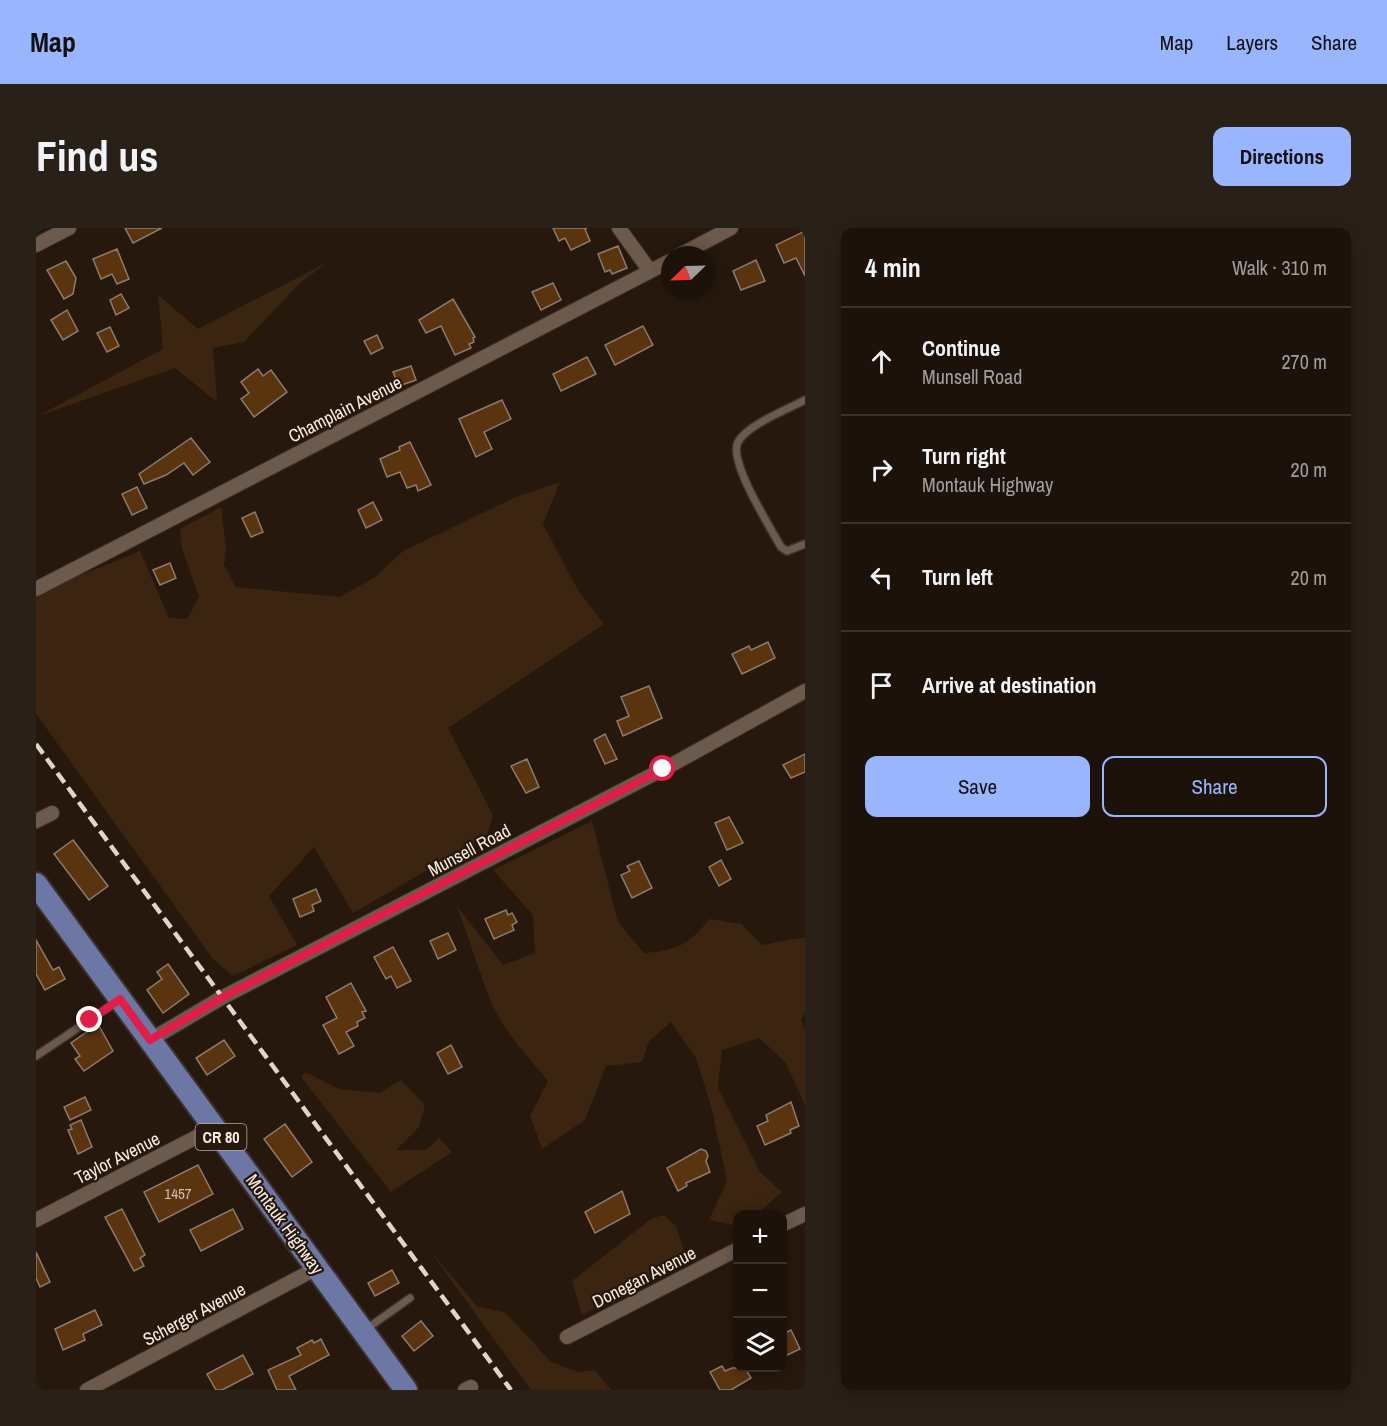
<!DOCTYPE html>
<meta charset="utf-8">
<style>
:root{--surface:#1c1209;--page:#292017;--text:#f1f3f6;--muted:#a09e9c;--line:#3a322a;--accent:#99b5fd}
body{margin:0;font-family:"Archivo Narrow",sans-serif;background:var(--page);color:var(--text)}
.controls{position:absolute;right:18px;bottom:18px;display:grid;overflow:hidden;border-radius:12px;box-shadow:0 3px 15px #0003}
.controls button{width:54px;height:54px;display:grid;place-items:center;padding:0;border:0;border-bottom:2px solid var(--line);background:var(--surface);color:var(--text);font:30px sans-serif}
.compass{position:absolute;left:625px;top:18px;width:54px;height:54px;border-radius:50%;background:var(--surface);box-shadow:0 3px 15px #0003;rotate:247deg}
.stop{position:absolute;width:18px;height:18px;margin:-14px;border:4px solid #e11d48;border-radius:50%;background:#fff}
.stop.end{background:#e11d48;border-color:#fff;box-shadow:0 2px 6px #0008}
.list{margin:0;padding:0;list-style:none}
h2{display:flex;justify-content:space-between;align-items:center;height:78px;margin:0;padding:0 24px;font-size:26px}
h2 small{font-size:20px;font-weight:400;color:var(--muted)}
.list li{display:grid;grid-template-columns:39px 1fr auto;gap:18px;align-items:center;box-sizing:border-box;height:108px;padding:0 24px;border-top:2px solid var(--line)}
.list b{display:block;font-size:22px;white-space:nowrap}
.list p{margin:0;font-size:20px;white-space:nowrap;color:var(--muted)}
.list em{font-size:20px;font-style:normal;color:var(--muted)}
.actions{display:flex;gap:12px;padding:18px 24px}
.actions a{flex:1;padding:14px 0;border:2px solid var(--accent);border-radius:12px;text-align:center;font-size:21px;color:var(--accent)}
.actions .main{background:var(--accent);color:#111}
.icon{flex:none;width:33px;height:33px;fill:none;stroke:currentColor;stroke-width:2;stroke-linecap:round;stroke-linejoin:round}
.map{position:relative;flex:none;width:769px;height:1162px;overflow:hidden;border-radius:12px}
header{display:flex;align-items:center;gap:36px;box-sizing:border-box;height:84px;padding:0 30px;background:var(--accent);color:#111}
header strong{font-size:28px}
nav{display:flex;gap:33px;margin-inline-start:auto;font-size:21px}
.intro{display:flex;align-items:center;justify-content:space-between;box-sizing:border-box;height:144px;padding:0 36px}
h1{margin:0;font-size:42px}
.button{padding:15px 27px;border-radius:12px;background:var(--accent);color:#111;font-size:21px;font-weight:700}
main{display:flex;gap:36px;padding:0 36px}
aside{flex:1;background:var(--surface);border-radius:12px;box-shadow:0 3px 15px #0003}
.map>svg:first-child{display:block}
.green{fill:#3b2410}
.building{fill:#5a340f;stroke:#8e7b6d;stroke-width:1.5}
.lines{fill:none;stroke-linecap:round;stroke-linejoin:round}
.service-casing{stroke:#3d322e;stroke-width:10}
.minor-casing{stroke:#3d322e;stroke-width:16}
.primary-casing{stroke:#3d322e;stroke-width:26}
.service{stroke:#6c5a4c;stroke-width:7}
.minor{stroke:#6c5a4c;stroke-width:14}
.primary{stroke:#6d77a5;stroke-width:22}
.rail{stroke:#e0d5cd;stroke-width:4.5;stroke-dasharray:12 6;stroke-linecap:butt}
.route{stroke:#e11d48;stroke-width:8}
.labels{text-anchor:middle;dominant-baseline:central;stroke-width:4.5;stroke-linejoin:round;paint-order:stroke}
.number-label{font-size:15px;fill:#d0beaf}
.shield{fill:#26180c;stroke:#b8aca3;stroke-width:1.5}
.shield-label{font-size:16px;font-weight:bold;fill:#f7ece4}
.street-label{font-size:18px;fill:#f7ece4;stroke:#26180c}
</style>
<header>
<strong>Map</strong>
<nav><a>Map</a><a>Layers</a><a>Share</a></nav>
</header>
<div class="intro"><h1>Find us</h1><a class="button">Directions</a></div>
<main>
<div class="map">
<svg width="769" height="1162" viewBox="0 0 769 1162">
<rect width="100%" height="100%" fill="#26180c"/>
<g class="green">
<path d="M 292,34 L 264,55 L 208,114 L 177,120 L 181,174 L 139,140 L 2,188 L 127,121 L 122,67 L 162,101 Z"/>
<path d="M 524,254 L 507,296 L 542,362 L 568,396 L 412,500 L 457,587 L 451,608 L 317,685 L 278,619 L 233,668 L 261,717 L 197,748 L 177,731 L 0,486 L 0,365 L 104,323 L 133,390 L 151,391 L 163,369 L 146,321 L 144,301 L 185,279 L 190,318 L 188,337 L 200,359 L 304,369 L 339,349 L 367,323 L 480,269 Z"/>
<path d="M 556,593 L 582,694 L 608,725 C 639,723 655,716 673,691 L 705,696 L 726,717 L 769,709 L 769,784 L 765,792 L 769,802 L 769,877 L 749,834 L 723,810 L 686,822 L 682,859 L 724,944 L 746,964 L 721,986 L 702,986 L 701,998 L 673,992 L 691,953 L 676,882 L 660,830 L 635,794 L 613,813 L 606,834 L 570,838 L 549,892 L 506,921 L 494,888 L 512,853 C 491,828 468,804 455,774 C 442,742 433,709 420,677 L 467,737 L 499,725 L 497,687 L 457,642 Z"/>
<path d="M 269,844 L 303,861 L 344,865 L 365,852 L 389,877 L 383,899 L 360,922 L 390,922 L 403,910 L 416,924 L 355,964 L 265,849 Z"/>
<path d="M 627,987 L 640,998 L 652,1034 L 546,1087 L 536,1053 L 615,991 Z"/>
<path d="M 391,1019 L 441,1078 L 470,1085 L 514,1133 L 542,1144 L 559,1142 L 575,1162 L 495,1162 Z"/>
</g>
<g class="building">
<path d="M 89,0 L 126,0 L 97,15 Z"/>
<path d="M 517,0 L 551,0 L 549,1 L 554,13 L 535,22 L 529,10 L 523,13 Z"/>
<path d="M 769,3 L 769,48 L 760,30 L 748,35 L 740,17 Z"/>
<path d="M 582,18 L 591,40 L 576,46 L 574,42 L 569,44 L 562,26 Z"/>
<path d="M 81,21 L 93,51 L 81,56 L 76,46 L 65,51 L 57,31 Z"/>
<path d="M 720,32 L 729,53 L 705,62 L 697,43 Z"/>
<path d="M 30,33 L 40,50 L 37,66 L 28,71 L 11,42 Z"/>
<path d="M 517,55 L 525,72 L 505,82 L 496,64 Z"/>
<path d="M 85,66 L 93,80 L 80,87 L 74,72 Z"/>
<path d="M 417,71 L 439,109 L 437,110 L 438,114 L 433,116 L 435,120 L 419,127 L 405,98 L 390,105 L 383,92 Z"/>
<path d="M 31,82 L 42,103 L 27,112 L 15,92 Z"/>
<path d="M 607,98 L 617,117 L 579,137 L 569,117 Z"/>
<path d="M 74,99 L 83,118 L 71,124 L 61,105 Z"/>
<path d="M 341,107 L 347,120 L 335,126 L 328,113 Z"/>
<path d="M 551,129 L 560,146 L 525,163 L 517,146 Z"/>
<path d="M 375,138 L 380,152 L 363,158 L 357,144 Z"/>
<path d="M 222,141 L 227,148 L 235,142 L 251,164 L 218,189 L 205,171 L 213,165 L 205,154 Z"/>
<path d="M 466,172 L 475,191 L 448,204 L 456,221 L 440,229 L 423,191 Z"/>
<path d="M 155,210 L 174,234 L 157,247 L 148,235 L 130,247 L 108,256 L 103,246 Z"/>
<path d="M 374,214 L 395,257 L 382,263 L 380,257 L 371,260 L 364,244 L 351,249 L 344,231 L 364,222 L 363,219 Z"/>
<path d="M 101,259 L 111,280 L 96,287 L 86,266 Z"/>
<path d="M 337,274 L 346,292 L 330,300 L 322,282 Z"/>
<path d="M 219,284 L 227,304 L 215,309 L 206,290 Z"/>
<path d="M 134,335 L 140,350 L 124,357 L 117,342 Z"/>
<path d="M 732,414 L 739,430 L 706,446 L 696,426 L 713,418 L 715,422 Z"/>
<path d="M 613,458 L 626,490 L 587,508 L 581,493 L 593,488 L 585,469 Z"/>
<path d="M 569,506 L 581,531 L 569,536 L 558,512 Z"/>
<path d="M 769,526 L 769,544 L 755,550 L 747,537 Z"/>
<path d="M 491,531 L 503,559 L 490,565 L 475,538 Z"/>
<path d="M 693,589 L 707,615 L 691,622 L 679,595 Z"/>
<path d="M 37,612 L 72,658 L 53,672 L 18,626 Z"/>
<path d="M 685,632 L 695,651 L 683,658 L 673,639 Z"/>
<path d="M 603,633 L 616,660 L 596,670 L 585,647 L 594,643 L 591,638 Z"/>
<path d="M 280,661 L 285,673 L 276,677 L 278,683 L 264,689 L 257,671 Z"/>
<path d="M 470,682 L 472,687 L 476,685 L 481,694 L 476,697 L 478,702 L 458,711 L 449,691 Z"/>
<path d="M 412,705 L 420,722 L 402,731 L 394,713 Z"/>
<path d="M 0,712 L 17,742 L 23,739 L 29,751 L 9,762 L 0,746 Z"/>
<path d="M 357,719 L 375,753 L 361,760 L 355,748 L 350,751 L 338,729 Z"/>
<path d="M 132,736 L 153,766 L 127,785 L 111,762 L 126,751 L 121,744 Z"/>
<path d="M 315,755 L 330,783 L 326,784 L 329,790 L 321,794 L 322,798 L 310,804 L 318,818 L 303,826 L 287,797 L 301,790 L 290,769 Z"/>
<path d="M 62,796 L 77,823 L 48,843 L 39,831 L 44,828 L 35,815 Z"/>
<path d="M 188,812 L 199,828 L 171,847 L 160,830 Z"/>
<path d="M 415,817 L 426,839 L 412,846 L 401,825 Z"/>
<path d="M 49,869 L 55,882 L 34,892 L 28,879 Z"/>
<path d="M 755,874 L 763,898 L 754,902 L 755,905 L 729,917 L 721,898 L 732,893 L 730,887 Z"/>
<path d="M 45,892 L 56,919 L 42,926 L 32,902 L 36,901 L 34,897 Z"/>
<path d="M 249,896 L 276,934 L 256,949 L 228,911 Z"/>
<path d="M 665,921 L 670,923 L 672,928 L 670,933 L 674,944 L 650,955 L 651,958 L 642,963 L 631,940 Z"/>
<path d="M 162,937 L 177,966 L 123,994 L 108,964 Z"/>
<path d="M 586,963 L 594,986 L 559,1005 L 549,984 Z"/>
<path d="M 86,981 L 109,1027 L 104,1030 L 108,1038 L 98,1043 L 69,989 Z"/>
<path d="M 197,981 L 207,1001 L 165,1023 L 154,1002 Z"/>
<path d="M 0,1024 L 14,1054 L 4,1059 L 0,1050 Z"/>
<path d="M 356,1042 L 363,1055 L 339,1068 L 332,1055 Z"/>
<path d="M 59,1082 L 66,1097 L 47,1106 L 49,1112 L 27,1122 L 19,1101 Z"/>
<path d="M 385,1093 L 397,1108 L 378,1123 L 366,1108 Z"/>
<path d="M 755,1102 L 764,1121 L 747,1129 L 747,1106 Z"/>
<path d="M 285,1111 L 293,1127 L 253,1148 L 260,1162 L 241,1162 L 232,1142 L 265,1127 L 261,1120 L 276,1112 L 278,1115 Z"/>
<path d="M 207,1127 L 217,1146 L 186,1162 L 180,1162 L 171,1146 Z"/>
<path d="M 686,1138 L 689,1143 L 696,1140 L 709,1140 L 715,1150 L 695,1162 L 684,1162 L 674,1144 Z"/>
</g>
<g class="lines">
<g class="service-casing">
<g id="service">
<path d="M 769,172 C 752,181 711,197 702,214 C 692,233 734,299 745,319 L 751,323 L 769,316"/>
<path d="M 0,828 L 82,773"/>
<path d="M 329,1102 L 374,1070"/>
</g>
</g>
<g class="minor-casing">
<g id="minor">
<path d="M 583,0 L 614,43"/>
<path d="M 0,17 L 33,0"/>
<path d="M 644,27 L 695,0"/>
<path d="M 0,361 L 634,33"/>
<path d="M 0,593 L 16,585"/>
<path d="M 114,812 L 187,769 L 639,535 L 769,463"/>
<path d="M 0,992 L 178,900"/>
<path d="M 746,997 L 769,986"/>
<path d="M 531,1109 L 702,1021"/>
<path d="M 51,1162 L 281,1040"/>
<path d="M 429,1162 L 435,1159"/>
</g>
</g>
<g class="primary-casing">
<path id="primary" d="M 0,656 L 370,1162"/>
</g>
<use href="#service" class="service"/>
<use href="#minor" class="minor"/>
<use href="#primary" class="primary"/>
<path class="rail" d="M 0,516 L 475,1162"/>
</g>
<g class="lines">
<path class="route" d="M 54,792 L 84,771 L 114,812 L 187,769 L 627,541"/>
</g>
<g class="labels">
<g class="number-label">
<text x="142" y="965">1457</text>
</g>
<rect class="shield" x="159.5" y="896" width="51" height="26" rx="4.5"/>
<g class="shield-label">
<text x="185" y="909">CR 80</text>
</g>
<g class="street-label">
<text transform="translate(309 181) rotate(-27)">Champlain Avenue</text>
<text transform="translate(433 622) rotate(-28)">Munsell Road</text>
<text transform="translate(81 930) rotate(-27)">Taylor Avenue</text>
<text transform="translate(249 996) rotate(54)">Montauk Highway</text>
<text transform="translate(608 1049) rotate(-27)">Donegan Avenue</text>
<text transform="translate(158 1086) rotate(-28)">Scherger Avenue</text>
</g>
</g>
</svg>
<div class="controls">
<button>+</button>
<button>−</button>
<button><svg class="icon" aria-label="layers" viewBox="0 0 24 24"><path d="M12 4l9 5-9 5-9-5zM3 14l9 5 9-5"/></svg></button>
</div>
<svg class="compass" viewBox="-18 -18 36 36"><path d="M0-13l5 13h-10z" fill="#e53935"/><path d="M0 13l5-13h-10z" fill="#a09e9c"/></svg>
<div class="stop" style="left:627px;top:541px"></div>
<div class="stop end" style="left:54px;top:792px"></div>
</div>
<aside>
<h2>4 min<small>Walk · 310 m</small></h2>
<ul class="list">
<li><svg class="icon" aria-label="ahead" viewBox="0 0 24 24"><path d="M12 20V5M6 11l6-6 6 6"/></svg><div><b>Continue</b><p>Munsell Road</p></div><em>270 m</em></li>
<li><svg class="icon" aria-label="right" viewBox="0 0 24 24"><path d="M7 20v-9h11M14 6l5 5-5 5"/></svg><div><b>Turn right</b><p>Montauk Highway</p></div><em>20 m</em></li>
<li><svg class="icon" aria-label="left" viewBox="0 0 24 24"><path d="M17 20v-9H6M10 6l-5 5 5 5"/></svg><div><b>Turn left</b></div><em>20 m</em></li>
<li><svg class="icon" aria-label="arrive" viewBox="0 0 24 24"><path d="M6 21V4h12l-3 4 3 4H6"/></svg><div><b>Arrive at destination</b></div></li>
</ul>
<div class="actions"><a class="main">Save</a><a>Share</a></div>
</aside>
</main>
